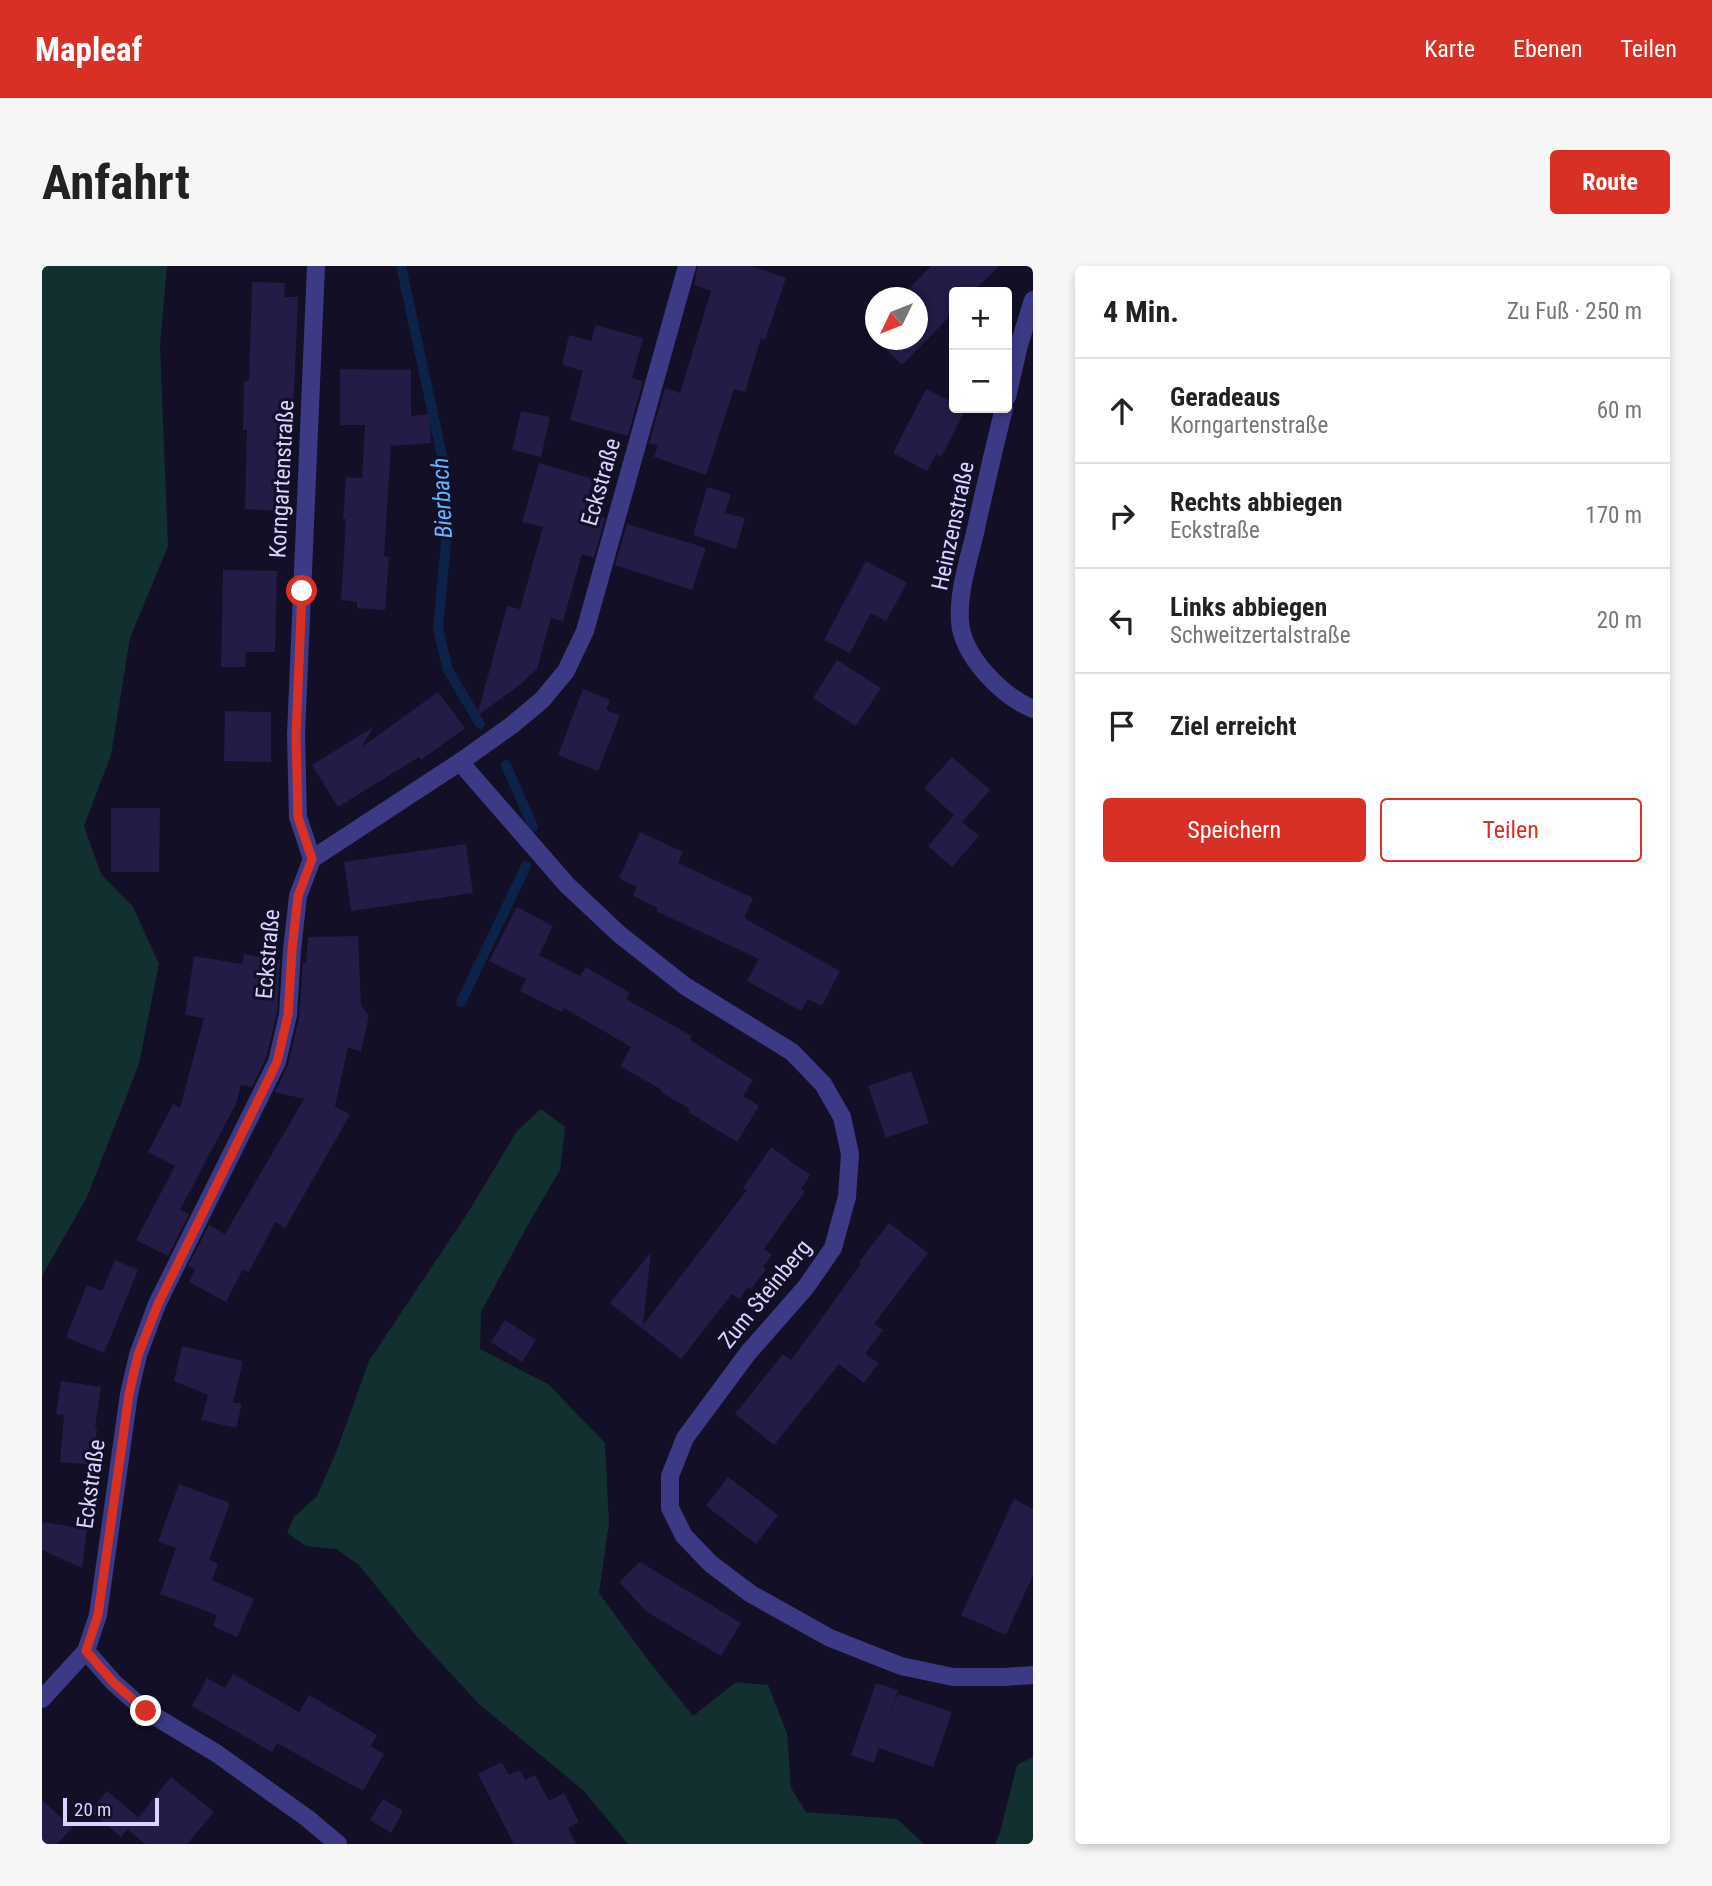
<!DOCTYPE html>
<html lang="de">
<meta charset="utf-8">
<style>
:root{--surface:#fff;--page:#f6f6f6;--text:#222;--muted:#767676;--line:#e0e0e0;--accent:#d93025}
body{margin:0;font-family:"Roboto Condensed",sans-serif;background:var(--page);color:var(--text)}
.controls{position:absolute;right:21px;top:21px;display:grid;overflow:hidden;border-radius:7px;box-shadow:0 4px 10px #0003}
.controls button{width:63px;height:63px;display:grid;place-items:center;padding:0;border:0;border-bottom:2px solid var(--line);background:var(--surface);color:var(--text);font:35px sans-serif}
.compass{position:absolute;left:823px;top:21px;width:63px;height:63px;border-radius:50%;background:var(--surface);box-shadow:0 4px 10px #0003;rotate:227deg}
.scale{position:absolute;left:21px;bottom:18px;width:96px;box-sizing:border-box;padding-left:7px;border:4px solid #d9d4ff;border-top:0;font-size:19px;line-height:24px;white-space:nowrap;color:#d9d4ff;-webkit-text-stroke:5px #130f26;paint-order:stroke}
.stop{position:absolute;width:21px;height:21px;margin:-16px;border:5px solid #d93025;border-radius:50%;background:#fff}
.stop.end{background:#d93025;border-color:#fff;box-shadow:0 2px 7px #0008}
.list{margin:0;padding:0;list-style:none}
h2{display:flex;justify-content:space-between;align-items:center;height:91px;margin:0;padding:0 28px;font-size:30px}
h2 small{font-size:23px;font-weight:400;color:var(--muted)}
.list li{display:grid;grid-template-columns:46px 1fr auto;gap:21px;align-items:center;box-sizing:border-box;height:105px;padding:0 28px;border-top:2px solid var(--line)}
.list b{display:block;font-size:26px;white-space:nowrap}
.list p{margin:0;font-size:23px;white-space:nowrap;color:var(--muted)}
.list em{font-size:23px;font-style:normal;color:var(--muted)}
.actions{display:flex;gap:14px;padding:21px 28px}
.actions a{flex:1;padding:16px 0;border:2px solid var(--accent);border-radius:7px;text-align:center;font-size:24px;color:var(--accent)}
.actions .main{background:var(--accent);color:#fff}
.icon{flex:none;width:38px;height:38px;fill:none;stroke:currentColor;stroke-width:2;stroke-linecap:round;stroke-linejoin:round}
.map{position:relative;flex:none;width:991px;height:1578px;overflow:hidden;border-radius:7px}
header{display:flex;align-items:center;gap:42px;box-sizing:border-box;height:98px;padding:0 35px;background:var(--accent);color:#fff}
header strong{font-size:33px}
nav{display:flex;gap:38px;margin-inline-start:auto;font-size:24px}
.intro{display:flex;align-items:center;justify-content:space-between;box-sizing:border-box;height:168px;padding:0 42px}
h1{margin:0;font-size:49px}
.button{padding:18px 32px;border-radius:7px;background:var(--accent);color:#fff;font-size:24px;font-weight:700}
main{display:flex;gap:42px;padding:0 42px}
aside{flex:1;background:var(--surface);border-radius:7px;box-shadow:0 4px 10px #0003}
.map>svg:first-child{display:block}
.green{fill:#12302f}
.lines{fill:none;stroke-linecap:round;stroke-linejoin:round}
.stream{stroke:#0c2248;stroke-width:10}
.building{fill:#241b47}
.minor{stroke:#3d3a85;stroke-width:18}
.route{stroke:#d93025;stroke-width:9}
.labels{text-anchor:middle;dominant-baseline:central;stroke-width:6;stroke-linejoin:round;paint-order:stroke}
.street-label{font-size:23px;fill:#d9d4ff;stroke:#130f26}
.water-label{font-size:24px;font-style:italic;fill:#62b6ff;stroke:#130f26}
</style>
<header>
<strong>Mapleaf</strong>
<nav><a>Karte</a><a>Ebenen</a><a>Teilen</a></nav>
</header>
<div class="intro"><h1>Anfahrt</h1><a class="button">Route</a></div>
<main>
<div class="map">
<svg width="991" height="1578" viewBox="0 0 991 1578">
<rect width="100%" height="100%" fill="#130f26"/>
<g class="green">
<path d="M 0,0 L 125,0 L 118,80 L 126,280 L 88,372 L 69,489 L 42,560 L 59,608 L 91,641 L 117,698 L 97,798 L 45,931 L 0,1010 Z"/>
<path d="M 499,843 L 523,861 L 518,904 L 488,955 L 439,1046 L 438,1083 L 506,1118 L 563,1177 L 567,1257 L 557,1327 L 606,1394 L 651,1450 L 694,1416 L 726,1419 L 745,1467 L 749,1522 L 764,1546 L 855,1553 L 882,1578 L 586,1578 L 542,1525 L 437,1438 L 376,1372 L 317,1299 L 294,1283 L 264,1280 L 245,1267 L 252,1251 L 275,1230 L 295,1184 L 327,1095 L 427,945 L 475,865 Z"/>
<path d="M 991,1491 L 991,1578 L 953,1578 L 958,1566 L 975,1499 Z"/>
</g>
<g class="lines">
<g class="stream">
<path d="M 359,0 L 402,199 L 404,277 L 396,362 L 406,404 L 438,458"/>
<path d="M 464,499 L 491,561"/>
<path d="M 419,736 L 484,600"/>
</g>
</g>
<g class="building">
<path d="M 656,0 L 710,0 L 744,12 L 723,74 L 719,72 L 703,126 L 692,123 L 664,209 L 612,191 L 616,179 L 607,177 L 623,122 L 638,127 L 669,25 L 652,19 Z"/>
<path d="M 889,0 L 957,0 L 931,26 L 912,26 L 912,46 L 860,99 L 834,74 L 876,74 L 876,32 L 858,32 Z"/>
<path d="M 210,16 L 243,17 L 242,31 L 256,31 L 247,245 L 203,243 L 205,164 L 201,164 L 202,115 L 207,115 Z"/>
<path d="M 554,59 L 601,72 L 590,112 L 601,115 L 586,170 L 528,154 L 541,105 L 520,99 L 527,69 L 549,75 Z"/>
<path d="M 298,103 L 369,104 L 369,150 L 387,148 L 389,177 L 349,180 L 342,290 L 347,291 L 343,344 L 315,342 L 315,336 L 299,334 L 304,253 L 301,253 L 304,211 L 320,212 L 323,159 L 298,159 Z"/>
<path d="M 884,123 L 912,137 L 912,142 L 924,143 L 899,191 L 894,188 L 885,205 L 851,187 Z"/>
<path d="M 479,145 L 508,151 L 499,191 L 470,184 Z"/>
<path d="M 497,197 L 551,213 L 542,247 L 563,252 L 552,292 L 540,288 L 521,355 L 509,352 L 495,403 L 479,418 L 435,450 L 465,340 L 478,343 L 501,261 L 480,256 Z"/>
<path d="M 665,221 L 689,228 L 683,247 L 703,252 L 694,283 L 651,269 Z"/>
<path d="M 585,258 L 664,282 L 650,324 L 573,299 Z"/>
<path d="M 824,295 L 865,317 L 844,355 L 829,347 L 808,387 L 782,374 Z"/>
<path d="M 181,304 L 235,305 L 233,386 L 204,386 L 203,401 L 179,401 Z"/>
<path d="M 795,394 L 839,422 L 814,460 L 771,432 Z"/>
<path d="M 541,423 L 568,434 L 564,444 L 578,449 L 556,505 L 516,489 Z"/>
<path d="M 396,426 L 423,462 L 379,494 L 377,491 L 296,541 L 270,499 L 331,461 L 320,481 Z"/>
<path d="M 183,445 L 229,446 L 229,496 L 182,495 Z"/>
<path d="M 910,491 L 948,524 L 920,556 L 937,570 L 910,601 L 886,580 L 912,549 L 915,552 L 882,522 Z"/>
<path d="M 69,542 L 118,542 L 117,606 L 69,606 Z"/>
<path d="M 598,566 L 641,586 L 636,597 L 711,632 L 702,652 L 798,705 L 780,740 L 766,733 L 759,745 L 705,715 L 717,693 L 614,645 L 616,642 L 591,630 L 595,621 L 577,612 Z"/>
<path d="M 424,578 L 431,627 L 309,645 L 302,596 Z"/>
<path d="M 475,641 L 511,660 L 497,689 L 538,710 L 544,701 L 588,727 L 584,733 L 650,770 L 648,774 L 711,814 L 701,830 L 717,840 L 695,876 L 646,846 L 648,843 L 619,826 L 620,824 L 578,800 L 589,781 L 522,742 L 520,746 L 478,725 L 484,713 L 447,695 Z"/>
<path d="M 316,670 L 319,740 L 327,749 L 319,786 L 306,781 L 293,840 L 308,849 L 243,962 L 233,956 L 207,1006 L 201,1003 L 184,1036 L 147,1016 L 153,1004 L 146,1000 L 167,959 L 183,968 L 262,833 L 233,826 L 246,799 L 257,752 L 261,697 L 264,697 L 266,671 Z"/>
<path d="M 202,688 L 238,694 L 235,747 L 224,792 L 210,821 L 199,819 L 194,838 L 138,944 L 147,948 L 126,990 L 94,974 L 133,900 L 106,886 L 131,838 L 138,842 L 162,752 L 143,749 L 152,690 L 200,698 Z"/>
<path d="M 869,805 L 887,857 L 844,872 L 826,820 Z"/>
<path d="M 729,881 L 768,909 L 759,923 L 763,925 L 722,983 L 730,989 L 721,1001 L 724,1004 L 709,1023 L 706,1021 L 697,1033 L 690,1028 L 639,1093 L 568,1037 L 609,986 L 601,1059 L 705,924 L 701,922 Z"/>
<path d="M 847,957 L 886,987 L 832,1058 L 841,1064 L 823,1088 L 837,1097 L 822,1117 L 797,1098 L 732,1179 L 693,1148 L 741,1088 L 749,1094 L 819,998 L 817,996 Z"/>
<path d="M 73,994 L 96,1004 L 62,1087 L 24,1071 L 45,1019 L 60,1025 Z"/>
<path d="M 463,1054 L 494,1074 L 480,1096 L 449,1076 Z"/>
<path d="M 140,1080 L 201,1095 L 191,1136 L 200,1138 L 194,1162 L 159,1154 L 166,1129 L 132,1115 Z"/>
<path d="M 19,1115 L 59,1121 L 53,1162 L 55,1162 L 51,1199 L 18,1196 L 22,1149 L 14,1148 Z"/>
<path d="M 686,1211 L 736,1249 L 714,1278 L 664,1240 Z"/>
<path d="M 137,1218 L 188,1237 L 167,1294 L 176,1298 L 170,1314 L 212,1333 L 195,1371 L 171,1360 L 175,1349 L 118,1328 L 134,1282 L 116,1276 Z"/>
<path d="M 972,1233 L 991,1243 L 991,1309 L 964,1369 L 919,1349 Z"/>
<path d="M 0,1256 L 45,1263 L 40,1302 L 0,1284 Z"/>
<path d="M 598,1296 L 699,1357 L 679,1390 L 605,1346 L 577,1316 Z"/>
<path d="M 191,1408 L 257,1446 L 267,1429 L 335,1469 L 329,1480 L 342,1488 L 321,1525 L 235,1477 L 230,1486 L 150,1440 L 165,1412 L 183,1422 Z"/>
<path d="M 834,1417 L 856,1424 L 849,1445 L 856,1428 L 910,1446 L 891,1501 L 837,1482 L 832,1497 L 809,1489 Z"/>
<path d="M 460,1496 L 467,1509 L 478,1504 L 483,1514 L 493,1509 L 507,1535 L 522,1527 L 537,1556 L 526,1562 L 534,1578 L 472,1578 L 436,1508 Z"/>
<path d="M 129,1511 L 172,1546 L 145,1578 L 103,1578 L 86,1564 Z"/>
<path d="M 65,1525 L 96,1551 L 79,1571 L 48,1545 Z"/>
<path d="M 341,1533 L 361,1545 L 349,1567 L 328,1554 Z"/>
<path d="M 0,1534 L 30,1562 L 15,1578 L 0,1578 Z"/>
</g>
<g class="lines">
<g class="minor">
<path d="M 965,131 L 977,79 L 991,34"/>
<path d="M 962,142 C 952,183 942,225 933,267 C 926,296 916,326 918,356 C 921,391 960,430 991,443"/>
<path d="M 418,496 L 525,619 L 577,668 L 643,720 L 750,786 L 781,818 L 800,851 L 808,888 L 805,931 L 791,982 L 764,1021 L 706,1087 L 643,1172 L 628,1210 L 628,1242 L 642,1270 L 669,1298 L 709,1328 L 788,1372 L 859,1400 L 911,1411 L 962,1411 L 991,1409"/>
<path d="M 270,593 L 256,551 L 254,469 L 274,0"/>
<path d="M 44,1385 L 72,1417 L 104,1445 L 174,1487 L 265,1552 L 296,1578"/>
<path d="M 0,1433 L 44,1385 L 56,1349 L 87,1128 L 96,1089 L 115,1038 L 235,796 L 246,749 L 250,684 L 256,630 L 270,593 L 418,496 L 470,459 L 500,434 L 524,405 L 543,365 L 645,0"/>
</g>
</g>
<g class="lines">
<path class="route" d="M 104,1445 L 72,1417 L 44,1385 L 56,1349 L 87,1128 L 96,1089 L 116,1038 L 235,796 L 246,749 L 250,684 L 256,630 L 270,593 L 256,551 L 254,469 L 260,325"/>
</g>
<g class="labels">
<g class="street-label">
<text transform="translate(240 213) rotate(-87)">Korngartenstraße</text>
<text transform="translate(559 216) rotate(-74)">Eckstraße</text>
<text transform="translate(911 260) rotate(-78)">Heinzenstraße</text>
<text transform="translate(226 688) rotate(-85)">Eckstraße</text>
<text transform="translate(723 1028) rotate(-51)">Zum Steinberg</text>
<text transform="translate(49 1218) rotate(-82)">Eckstraße</text>
</g>
<g class="water-label">
<text transform="translate(400 232) rotate(-93)">Bierbach</text>
</g>
</g>
</svg>
<div class="controls">
<button>+</button>
<button>−</button>
</div>
<svg class="compass" viewBox="-18 -18 36 36"><path d="M0-13l5 13h-10z" fill="#e53935"/><path d="M0 13l5-13h-10z" fill="#767676"/></svg>
<div class="scale">20 m</div>
<div class="stop" style="left:260px;top:325px"></div>
<div class="stop end" style="left:104px;top:1445px"></div>
</div>
<aside>
<h2>4 Min.<small>Zu Fuß · 250 m</small></h2>
<ul class="list">
<li><svg class="icon" aria-label="ahead" viewBox="0 0 24 24"><path d="M12 20V5M6 11l6-6 6 6"/></svg><div><b>Geradeaus</b><p>Korngartenstraße</p></div><em>60 m</em></li>
<li><svg class="icon" aria-label="right" viewBox="0 0 24 24"><path d="M7 20v-9h11M14 6l5 5-5 5"/></svg><div><b>Rechts abbiegen</b><p>Eckstraße</p></div><em>170 m</em></li>
<li><svg class="icon" aria-label="left" viewBox="0 0 24 24"><path d="M17 20v-9H6M10 6l-5 5 5 5"/></svg><div><b>Links abbiegen</b><p>Schweitzertalstraße</p></div><em>20 m</em></li>
<li><svg class="icon" aria-label="arrive" viewBox="0 0 24 24"><path d="M6 21V4h12l-3 4 3 4H6"/></svg><div><b>Ziel erreicht</b></div></li>
</ul>
<div class="actions"><a class="main">Speichern</a><a>Teilen</a></div>
</aside>
</main>
